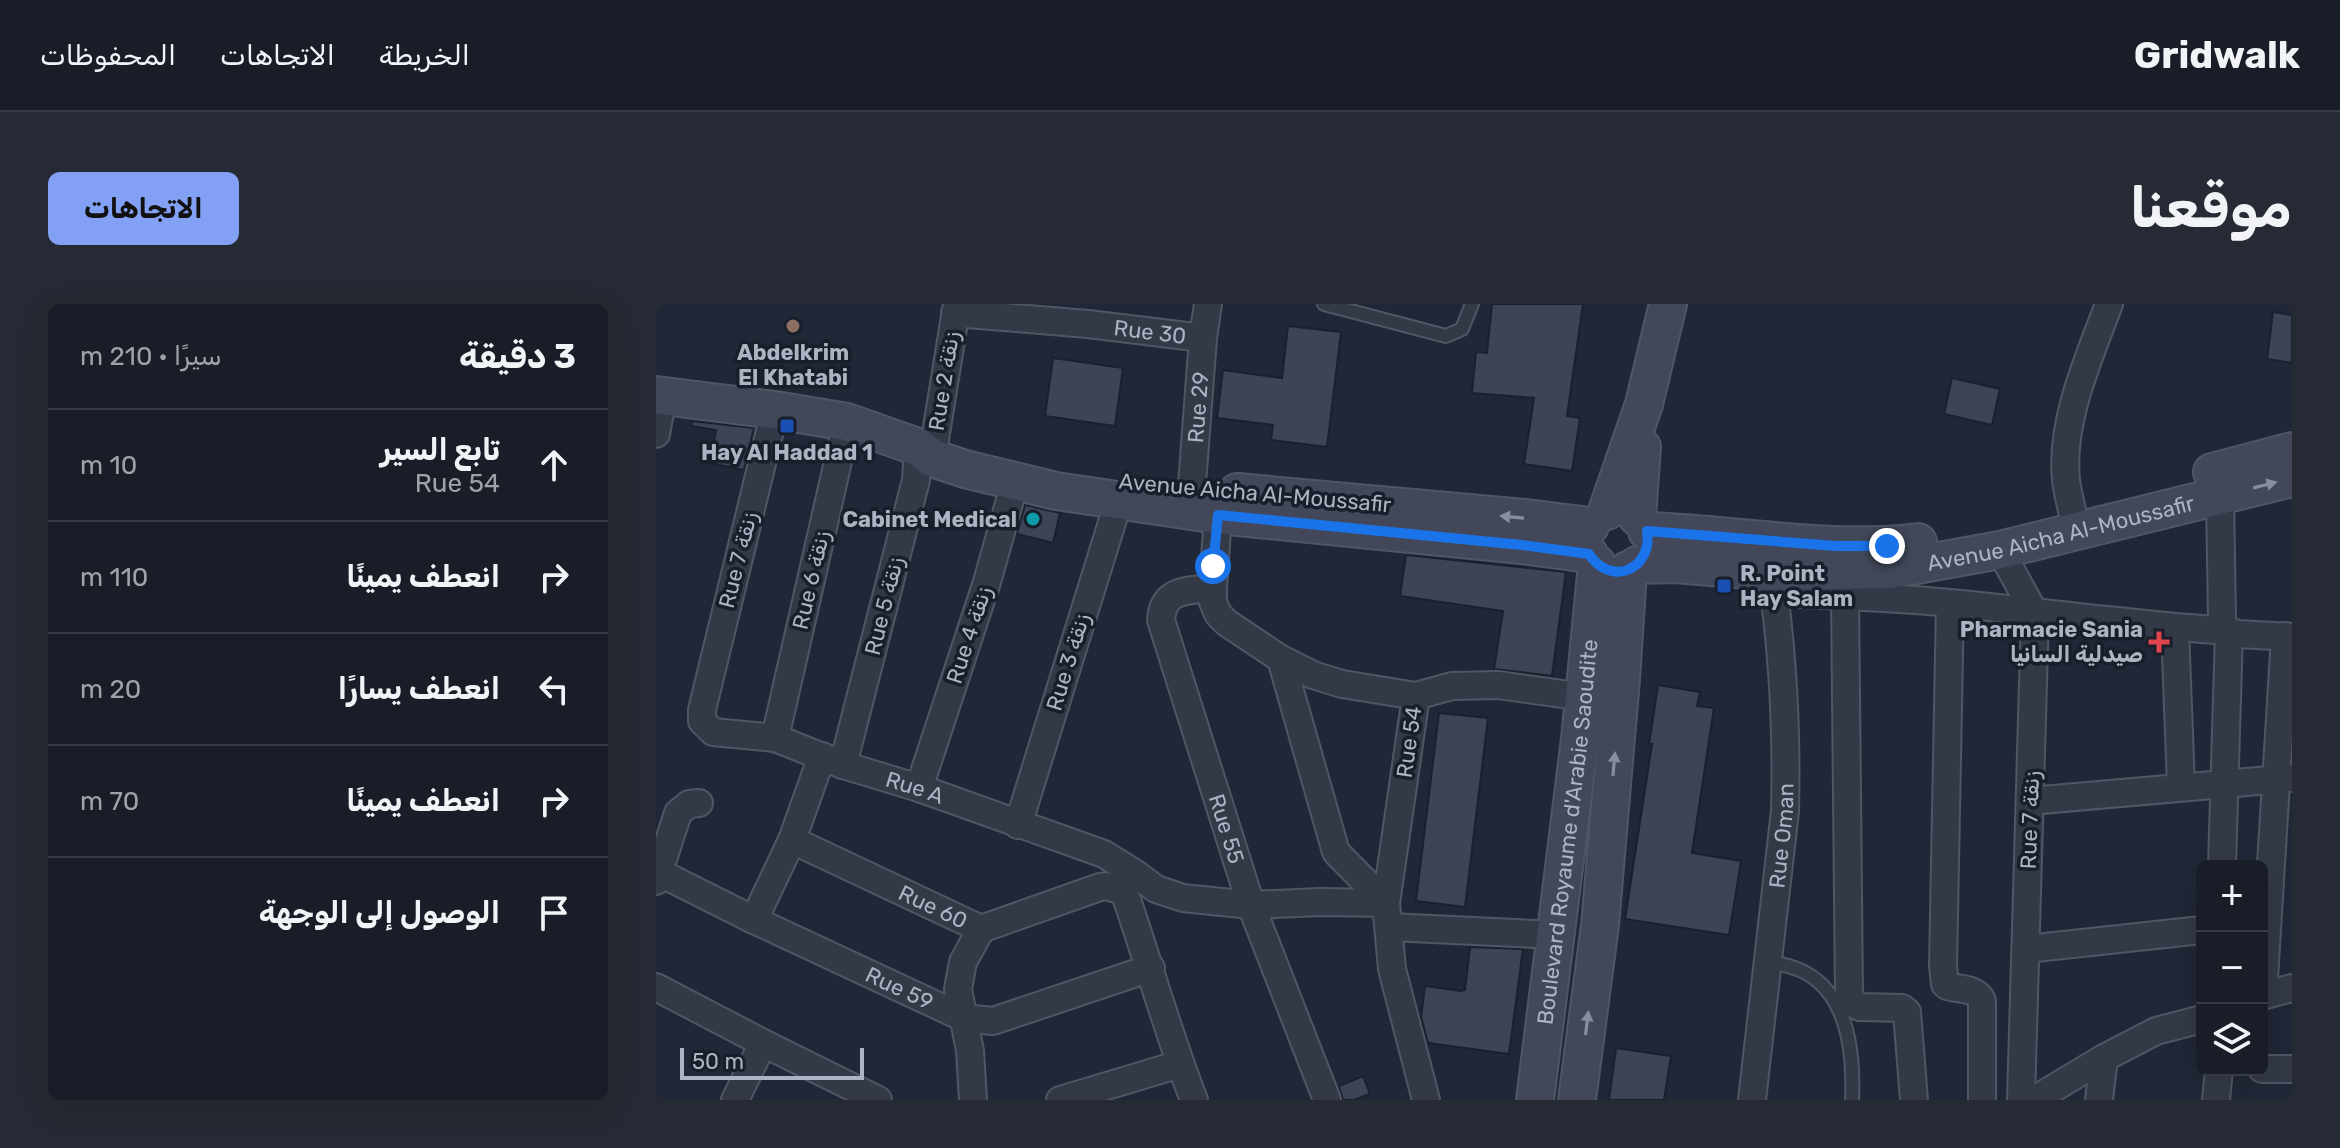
<!DOCTYPE html>
<html lang="ar">
<meta charset="utf-8">
<style>
:root{--surface:#181d28;--page:#252a34;--text:#f1f3f6;--muted:#9fa2a8;--line:#363b45;--accent:#82a0f4}
body{margin:0;font-family:Rubik,"Noto Naskh Arabic",sans-serif;background:var(--page);color:var(--text);direction:rtl}
.controls{position:absolute;right:24px;bottom:24px;display:grid;overflow:hidden;border-radius:12px;box-shadow:0 8px 32px #0002}
.controls button{width:72px;height:72px;display:grid;place-items:center;padding:0;border:0;border-bottom:2px solid var(--line);background:var(--surface);color:var(--text);font:40px sans-serif}
.scale{position:absolute;left:24px;bottom:20px;width:184px;box-sizing:border-box;padding-left:8px;border:4px solid #aeb3c3;border-top:0;font-size:22px;line-height:28px;white-space:nowrap;color:#aeb3c3;-webkit-text-stroke:6px #191e2b;paint-order:stroke}
.stop{position:absolute;width:24px;height:24px;margin:-18px;border:6px solid #1a73e8;border-radius:50%;background:#fff}
.stop.end{background:#1a73e8;border-color:#fff;box-shadow:0 2px 8px #0008}
.list{margin:0;padding:0;list-style:none}
h2{display:flex;justify-content:space-between;align-items:center;height:104px;margin:0;padding:0 32px;font-size:34px}
h2 small{font-size:26px;font-weight:400;color:var(--muted)}
.list li{display:grid;grid-template-columns:52px 1fr auto;gap:24px;align-items:center;box-sizing:border-box;height:112px;padding:0 32px;border-top:2px solid var(--line)}
.list b{display:block;font-size:30px;white-space:nowrap}
.list p{margin:0;font-size:26px;white-space:nowrap;color:var(--muted)}
.list em{font-size:26px;font-style:normal;color:var(--muted)}
.icon{flex:none;width:44px;height:44px;fill:none;stroke:currentColor;stroke-width:2;stroke-linecap:round;stroke-linejoin:round}
.map{position:relative;flex:none;width:1636px;height:796px;overflow:hidden;direction:ltr;border-radius:12px}
header{display:flex;align-items:center;gap:48px;box-sizing:border-box;height:112px;padding:0 40px;background:var(--surface);border-bottom:2px solid var(--line)}
header strong{font-size:38px}
nav{display:flex;gap:44px;margin-inline-start:auto;font-size:28px}
.intro{display:flex;align-items:center;justify-content:space-between;box-sizing:border-box;height:192px;padding:0 48px}
h1{margin:0;font-size:56px}
.button{padding:20px 36px;border-radius:12px;background:var(--accent);color:#111;font-size:28px;font-weight:700}
main{display:flex;gap:48px;padding:0 48px}
aside{flex:1;background:var(--surface);border-radius:12px;box-shadow:0 8px 32px #0002}
.map>svg:first-child{display:block}
.building{fill:#3c4456;stroke:#1b202d;stroke-width:2}
.lines{fill:none;stroke-linecap:round;stroke-linejoin:round}
.lane-casing{stroke:#515664;stroke-width:16}
.street-casing{stroke:#515664;stroke-width:30}
.secondary-casing{stroke:#515664;stroke-width:40}
.lane{stroke:#343947;stroke-width:12}
.street{stroke:#343947;stroke-width:26}
.secondary{stroke:#42485a;stroke-width:36}
.oneway{fill:#888e9e}
.route{stroke:#1a73e8;stroke-width:10}
.education-dot{fill:#8d6e63;stroke:#191e2b;stroke-width:3}
.transit-dot{fill:#1a4fb4;stroke:#191e2b;stroke-width:3}
.culture-dot{fill:#0f9aa8;stroke:#191e2b;stroke-width:3}
.health-dot{fill:#e0444e;stroke:#191e2b;stroke-width:3}
.labels{text-anchor:middle;dominant-baseline:central;stroke-width:7;stroke-linejoin:round;paint-order:stroke}
.street-label{font-size:22px;fill:#aeb3c3;stroke:#191e2b}
.poi-label{font-size:22px;font-weight:bold;fill:#aeb3c3;stroke:#191e2b}
</style>
<header>
<strong>Gridwalk</strong>
<nav><a>الخريطة</a><a>الاتجاهات</a><a>المحفوظات</a></nav>
</header>
<div class="intro"><h1>موقعنا</h1><a class="button">الاتجاهات</a></div>
<main>
<div class="map">
<svg width="1636" height="796" viewBox="0 0 1636 796">
<rect width="100%" height="100%" fill="#202736"/>
<g class="building">
<path d="M 836,0 L 927,0 L 911,112 L 924,114 L 916,167 L 868,160 L 878,94 L 816,89 L 820,48 L 831,49 Z"/>
<path d="M 1617,8 L 1636,11 L 1636,59 L 1611,55 Z"/>
<path d="M 632,22 L 685,28 L 671,143 L 615,136 L 617,121 L 561,114 L 567,66 L 626,74 Z"/>
<path d="M 397,54 L 467,64 L 459,122 L 389,112 Z"/>
<path d="M 1296,74 L 1344,85 L 1336,121 L 1288,110 Z"/>
<path d="M 36,117 L 98,124 L 88,166 L 54,159 L 60,126 L 35,122 Z"/>
<path d="M 369,201 L 404,209 L 397,239 L 361,230 Z"/>
<path d="M 750,251 L 910,268 L 896,372 L 838,365 L 847,307 L 744,292 Z"/>
<path d="M 1002,381 L 1044,388 L 1041,402 L 1058,404 L 1036,549 L 1085,557 L 1073,631 L 969,615 L 996,440 L 993,440 Z"/>
<path d="M 783,409 L 832,414 L 809,603 L 760,597 Z"/>
<path d="M 814,643 L 867,645 L 853,750 L 772,739 L 765,713 L 769,682 L 805,687 L 809,686 Z"/>
<path d="M 960,744 L 1015,752 L 1008,796 L 953,796 Z"/>
<path d="M 707,772 L 714,790 L 698,796 L 687,796 L 683,782 Z"/>
</g>
<g class="lines">
<g class="lane-casing">
<g id="lane">
<path d="M 668,0 L 790,32 L 806,25 L 816,0"/>
<path d="M 1111,657 C 1123,660 1137,662 1148,668 C 1193,691 1198,750 1196,796"/>
</g>
</g>
<g class="street-casing">
<g id="street">
<path id="s1" d="M 299,9 L 432,20 L 547,34"/>
<path id="s2" d="M 119,106 L 46,406 L 46,417 L 57,428 L 119,434 L 187,461 L 263,484 L 448,550 L 480,570 L 500,585 L 527,594 L 595,601 L 664,598 L 730,599"/>
<path d="M 0,130 L 7,92"/>
<path d="M 276,154 L 301,0"/>
<path d="M 1559,177 L 1564,192 L 1566,314 L 1568,323 L 1573,327 L 1566,562"/>
<path id="s3" d="M 534,207 L 547,34 L 552,0"/>
<path d="M 1416,207 C 1414,196 1411,186 1410,176 C 1404,117 1433,54 1453,0"/>
<path d="M 562,211 L 557,284 L 557,298 L 562,310 L 571,319 L 625,355 L 657,371 L 686,380 L 760,392 L 796,382 L 842,381 L 928,393"/>
<path d="M 1344,246 L 1379,310 L 1365,796"/>
<path id="s4" d="M 557,284 C 532,287 507,284 505,316 L 595,601 L 671,796"/>
<path d="M 1118,289 C 1177,291 1236,293 1294,299 C 1387,308 1480,321 1573,327 L 1582,330 L 1636,333"/>
<path d="M 1189,291 L 1193,692 L 1200,701 L 1204,703 L 1246,704 L 1251,708 L 1258,796"/>
<path d="M 1294,299 L 1287,662 L 1289,680 L 1291,682 C 1304,686 1320,683 1326,697 L 1326,796"/>
<path d="M 1519,324 L 1525,483"/>
<path d="M 625,355 L 680,548 L 730,599"/>
<path d="M 760,392 L 730,599 L 736,665 L 770,796"/>
<path d="M 119,434 L 191,118"/>
<path d="M 187,461 L 260,176 L 262,143"/>
<path d="M 263,484 L 331,278 L 359,178"/>
<path d="M 1374,497 L 1636,474"/>
<path d="M 362,521 L 463,196"/>
<path id="s5" d="M 136,536 L 325,625 L 444,583 L 450,582 L 468,587"/>
<path id="s6" d="M 2,568 L 98,616 L 308,714 L 337,717 L 495,664"/>
<path d="M 0,577 L 22,509 L 33,500 L 43,499"/>
<path d="M 468,587 C 492,656 511,727 538,796"/>
<path d="M 98,616 L 136,536 L 166,452"/>
<path d="M 734,623 L 900,631"/>
<path d="M 1370,645 L 1546,626"/>
<path d="M 0,683 L 107,739 L 222,796"/>
<path d="M 1607,691 L 1629,332"/>
<path d="M 1606,692 L 1636,684"/>
<path d="M 1606,765 L 1636,765"/>
<path d="M 79,796 L 107,739"/>
<path d="M 317,796 L 314,747 L 302,685 L 307,658 L 325,625"/>
<path d="M 404,796 L 524,760"/>
<path id="s7" d="M 1096,796 L 1129,507 C 1131,426 1127,347 1115,268"/>
<path d="M 1378,796 L 1448,754 L 1500,727 L 1546,715"/>
<path d="M 1443,796 L 1448,754"/>
<path d="M 1560,796 L 1563,766"/>
</g>
</g>
<g class="secondary-casing">
<g id="secondary">
<path d="M 0,91 L 119,106 L 191,118 L 262,143 L 276,154 L 309,165 L 400,187 L 562,211 L 866,241 L 933,250"/>
<path d="M 1556,168 L 1636,147"/>
<path d="M 581,188 L 870,214 L 934,222"/>
<path d="M 951,207 L 988,100 L 1012,0"/>
<path d="M 981,213 L 986,143"/>
<path d="M 991,227 C 1081,230 1171,249 1262,238"/>
<path id="s8" d="M 981,261 L 1019,260 L 1115,268 L 1233,266 L 1344,246 L 1636,174"/>
<path id="s9" d="M 879,796 L 924,435 L 941,260"/>
<path d="M 921,796 L 944,621 L 965,375 L 972,266"/>
</g>
</g>
<use href="#lane" class="lane"/>
<use href="#street" class="street"/>
<use href="#secondary" class="secondary"/>
</g>
<defs><path id="oneway-solid" d="M-6-.8H1V-3.2L6.5 0L1 3.2V.8H-6Z" transform="scale(2)"/></defs>
<g class="oneway">
<use href="#oneway-solid" transform="translate(1609 181) rotate(-14)"/>
<use href="#oneway-solid" transform="translate(856 213) rotate(-175)"/>
<use href="#oneway-solid" transform="translate(958 460) rotate(-85)"/>
<use href="#oneway-solid" transform="translate(931 719) rotate(-83)"/>
</g>
<g class="lines">
<path class="route" d="M 557,262 L 562,211 L 866,241 L 933,250 C 955,284 997,265 991,227 L 1180,242 L 1231,242"/>
</g>
<circle class="education-dot" cx="137" cy="22" r="8"/>
<g class="transit-dot">
<rect x="123" y="114" width="16" height="16" rx="4"/>
<rect x="1060" y="274" width="16" height="16" rx="4"/>
</g>
<circle class="culture-dot" cx="377" cy="215" r="8"/>
<path class="health-dot" d="M1499 326h8v8h8v8h-8v8h-8v-8h-8v-8h8z"/>
<g class="labels">
<g class="street-label">
<text stroke="none"><textPath href="#s1" startOffset="196">Rue 30</textPath></text>
<text transform="translate(288 77) rotate(-81)">Rue 2 زنقة</text>
<text stroke="none"><textPath href="#s3" startOffset="104">Rue 29</textPath></text>
<text transform="translate(599 189) rotate(5)">Avenue Aicha Al-Moussafir</text>
<text stroke="none"><textPath href="#s8" startOffset="428">Avenue Aicha Al-Moussafir</textPath></text>
<text transform="translate(82 256) rotate(-76)">Rue 7 زنقة</text>
<text transform="translate(155 276) rotate(-77)">Rue 6 زنقة</text>
<text transform="translate(228 302) rotate(-76)">Rue 5 زنقة</text>
<text transform="translate(313 331) rotate(-72)">Rue 4 زنقة</text>
<text transform="translate(412 358) rotate(-73)">Rue 3 زنقة</text>
<text transform="translate(753 438) rotate(-82)">Rue 54</text>
<text stroke="none"><textPath href="#s2" startOffset="546">Rue A</textPath></text>
<text transform="translate(1374 516) rotate(-88)">Rue 7 زنقة</text>
<text stroke="none"><textPath href="#s4" startOffset="288">Rue 55</textPath></text>
<text stroke="none"><textPath href="#s9" startOffset="270">Boulevard Royaume d'Arabie Saoudite</textPath></text>
<text stroke="none"><textPath href="#s7" startOffset="266">Rue Oman</textPath></text>
<text stroke="none"><textPath href="#s5" startOffset="156">Rue 60</textPath></text>
<text stroke="none"><textPath href="#s6" startOffset="268">Rue 59</textPath></text>
</g>
<g class="poi-label">
<text x="137" y="48">Abdelkrim<tspan x="137" dy="25">El Khatabi</tspan></text>
<text x="131" y="148">Hay Al Haddad 1</text>
<text x="361" y="215" text-anchor="end">Cabinet Medical</text>
<text x="1084" y="269" text-anchor="start">R. Point<tspan x="1084" dy="25">Hay Salam</tspan></text>
<text x="1487" y="325" text-anchor="end">Pharmacie Sania<tspan x="1487" dy="25">صيدلية السانيا</tspan></text>
</g>
</g>
</svg>
<div class="controls">
<button>+</button>
<button>−</button>
<button><svg class="icon" aria-label="layers" viewBox="0 0 24 24"><path d="M12 4l9 5-9 5-9-5zM3 14l9 5 9-5"/></svg></button>
</div>
<div class="scale">50 m</div>
<div class="stop" style="left:557px;top:262px"></div>
<div class="stop end" style="left:1231px;top:242px"></div>
</div>
<aside>
<h2>3 دقيقة<small>سيرًا · 210 m</small></h2>
<ul class="list">
<li><svg class="icon" aria-label="ahead" viewBox="0 0 24 24"><path d="M12 20V5M6 11l6-6 6 6"/></svg><div><b>تابع السير</b><p>Rue 54</p></div><em>10 m</em></li>
<li><svg class="icon" aria-label="right" viewBox="0 0 24 24"><path d="M7 20v-9h11M14 6l5 5-5 5"/></svg><div><b>انعطف يمينًا</b></div><em>110 m</em></li>
<li><svg class="icon" aria-label="left" viewBox="0 0 24 24"><path d="M17 20v-9H6M10 6l-5 5 5 5"/></svg><div><b>انعطف يسارًا</b></div><em>20 m</em></li>
<li><svg class="icon" aria-label="right" viewBox="0 0 24 24"><path d="M7 20v-9h11M14 6l5 5-5 5"/></svg><div><b>انعطف يمينًا</b></div><em>70 m</em></li>
<li><svg class="icon" aria-label="arrive" viewBox="0 0 24 24"><path d="M6 21V4h12l-3 4 3 4H6"/></svg><div><b>الوصول إلى الوجهة</b></div></li>
</ul>
</aside>
</main>
